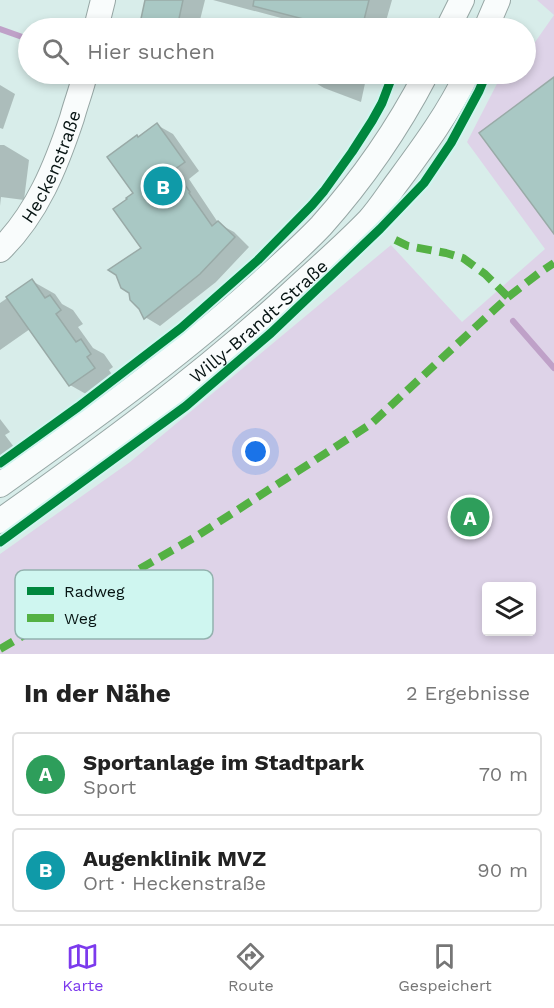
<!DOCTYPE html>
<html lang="de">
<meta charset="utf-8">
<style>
:root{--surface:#fff;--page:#f6f6f6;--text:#222;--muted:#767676;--line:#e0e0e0;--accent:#7c3aed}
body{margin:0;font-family:"Work Sans",sans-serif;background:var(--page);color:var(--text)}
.controls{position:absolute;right:18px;bottom:18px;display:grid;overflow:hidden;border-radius:6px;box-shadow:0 3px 9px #0003}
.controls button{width:54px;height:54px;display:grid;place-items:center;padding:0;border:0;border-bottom:2px solid var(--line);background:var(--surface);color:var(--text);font:30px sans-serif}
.you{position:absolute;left:256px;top:452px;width:21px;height:21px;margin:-15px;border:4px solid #fff;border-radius:50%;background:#1a73e8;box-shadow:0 0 0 9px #1a73e833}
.badge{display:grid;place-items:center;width:39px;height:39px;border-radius:50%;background:var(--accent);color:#fff;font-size:20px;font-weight:700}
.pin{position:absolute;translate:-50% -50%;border:3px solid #fff;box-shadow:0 2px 6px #0006}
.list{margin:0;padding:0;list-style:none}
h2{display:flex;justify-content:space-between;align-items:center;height:78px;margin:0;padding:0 24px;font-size:26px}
h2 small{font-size:20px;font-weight:400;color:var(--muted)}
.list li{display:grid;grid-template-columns:39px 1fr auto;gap:18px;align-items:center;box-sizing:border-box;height:84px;margin:0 12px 12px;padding:0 12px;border:2px solid var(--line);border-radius:6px}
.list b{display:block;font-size:22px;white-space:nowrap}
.list p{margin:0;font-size:20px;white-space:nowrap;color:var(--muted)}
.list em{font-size:20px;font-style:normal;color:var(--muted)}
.icon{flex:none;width:33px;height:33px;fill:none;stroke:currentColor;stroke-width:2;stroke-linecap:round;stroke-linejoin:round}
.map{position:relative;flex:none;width:554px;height:654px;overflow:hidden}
.search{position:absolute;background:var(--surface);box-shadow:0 3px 9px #0003;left:18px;right:18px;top:18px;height:66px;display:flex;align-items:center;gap:15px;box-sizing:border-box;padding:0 21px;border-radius:33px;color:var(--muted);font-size:22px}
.sheet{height:270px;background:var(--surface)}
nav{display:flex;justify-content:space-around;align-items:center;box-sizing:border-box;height:84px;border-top:2px solid var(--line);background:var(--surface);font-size:16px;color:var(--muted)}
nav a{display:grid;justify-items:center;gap:3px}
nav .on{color:var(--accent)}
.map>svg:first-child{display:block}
.green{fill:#ded3e8;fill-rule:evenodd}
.shadow{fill:#0003}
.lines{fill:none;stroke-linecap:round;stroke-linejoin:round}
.stream{stroke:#bfa1c8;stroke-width:6}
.building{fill:#a9c8c4;stroke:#99aaa7;stroke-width:1.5}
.minor-casing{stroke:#96a6a4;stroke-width:26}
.minor{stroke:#f9fcfc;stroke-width:24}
.quiet{stroke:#54b144;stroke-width:8;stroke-dasharray:15 8;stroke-linecap:butt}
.cycleway-casing{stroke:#cff6f0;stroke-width:13}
.cycleway{stroke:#00873e;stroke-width:9}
.labels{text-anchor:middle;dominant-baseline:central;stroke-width:4.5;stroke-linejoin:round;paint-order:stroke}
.street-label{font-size:18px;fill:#071413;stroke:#cff6f0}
.key{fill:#cff6f0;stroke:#93b2ae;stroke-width:1.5}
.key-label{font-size:16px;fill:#071413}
</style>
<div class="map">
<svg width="554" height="654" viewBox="0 0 554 654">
<rect width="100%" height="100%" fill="#d8edea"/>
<path class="green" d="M 537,0 L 554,0 L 554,654 L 0,654 L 0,554 L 130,462 L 391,245 L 462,322 L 545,249 L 467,142 L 502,74 L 526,74 L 526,55 L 554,15 ZM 486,586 L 532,586 L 532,632 L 486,632 Z"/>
<g class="shadow">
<path d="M 147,0 L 205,0 L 198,28 L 140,28 Z"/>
<path d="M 213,0 L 392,0 L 384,28 L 315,28 L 315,27 Z"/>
<path d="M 305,74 L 367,74 L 361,102 L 324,88 L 304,76 Z"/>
<path d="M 0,85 L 15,94 L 3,129 L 0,128 Z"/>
<path d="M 157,125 L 173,134 L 199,171 L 189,179 L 219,224 L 234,232 L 249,247 L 216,282 L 160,326 L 145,317 L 143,248 L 135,193 L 139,138 Z"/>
<path d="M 0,145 L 4,145 L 29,160 L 24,200 L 1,197 L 0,206 Z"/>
<path d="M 32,281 L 55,294 L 62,304 L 73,310 L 83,324 L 78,327 L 93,348 L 104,354 L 113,367 L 109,370 L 117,382 L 93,398 L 70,385 L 30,329 L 0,350 L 0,303 Z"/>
<path d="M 0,419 L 10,432 L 5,435 L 14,447 L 0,456 Z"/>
</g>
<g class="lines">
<g class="stream">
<path d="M 0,29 L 28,39"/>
<path d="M 513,321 L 554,368"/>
</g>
</g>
<g class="building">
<path d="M 145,0 L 183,0 L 177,28 L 139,28 Z"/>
<path d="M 254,0 L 369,0 L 362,28 L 313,28 L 315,22 L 253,6 Z"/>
<path d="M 554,77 L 554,234 L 479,133 Z"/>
<path d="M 157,123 L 185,162 L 174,170 L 190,192 L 189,193 L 212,226 L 218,221 L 235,237 L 200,274 L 144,319 L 139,309 L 130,300 L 129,293 L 121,288 L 116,275 L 108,270 L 141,248 L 113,209 L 127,199 L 126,198 L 133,193 L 107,157 L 137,135 L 138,137 Z"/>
<path d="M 32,279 L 45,298 L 50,295 L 61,310 L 56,314 L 76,342 L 81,339 L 91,354 L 87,357 L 95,368 L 69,386 L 6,297 Z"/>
</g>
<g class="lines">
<g class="minor-casing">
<g id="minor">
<path d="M 96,28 L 103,0"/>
<path d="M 448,28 L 462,0"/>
<path d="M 486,28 L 498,0"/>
<path id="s1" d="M 0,250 C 37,214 56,166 72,118 C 76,103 82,88 85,74"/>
<path d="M 0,485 C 87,423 175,360 255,288 C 277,268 300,248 321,226 C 362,180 398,128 426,74"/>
<path id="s2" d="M 0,521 C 100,450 199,378 289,295 C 316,270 344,246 369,220 C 380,208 389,193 399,180 C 424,146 449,112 467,74"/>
</g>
</g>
<use href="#minor" class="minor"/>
<g class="quiet">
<path d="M 508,297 L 539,273 L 554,263"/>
<path d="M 0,649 L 197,536 L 371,424 L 508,297 L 485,274 L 463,258 L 446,253 L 408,246 L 389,237"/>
</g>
<g class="cycleway-casing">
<g id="cycleway">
<path d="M 0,463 L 78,407 L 181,328 L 258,260 L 312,205 L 324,191 L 352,152 L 372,121 L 382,103 L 393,74"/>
<path d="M 0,542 L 186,406 L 271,333 L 380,229 L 424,183 L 451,143 L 479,91 L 486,74"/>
</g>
</g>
<use href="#cycleway" class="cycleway"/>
</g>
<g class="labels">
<g class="street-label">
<text stroke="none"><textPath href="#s1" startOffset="99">Heckenstraße</textPath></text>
<text stroke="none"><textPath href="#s2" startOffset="327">Willy-Brandt-Straße</textPath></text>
</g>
</g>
<rect x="15" y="570" width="198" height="69" rx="9" class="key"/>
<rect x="27" y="587" width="27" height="8" fill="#00873e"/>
<rect x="27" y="614" width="27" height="8" fill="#54b144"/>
<g class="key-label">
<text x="64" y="597">Radweg</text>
<text x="64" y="624">Weg</text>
</g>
</svg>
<div class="controls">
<button><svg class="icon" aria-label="layers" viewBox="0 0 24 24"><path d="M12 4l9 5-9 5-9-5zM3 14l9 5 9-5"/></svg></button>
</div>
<div class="you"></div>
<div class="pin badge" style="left:470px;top:517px;background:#2e9e5b">A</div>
<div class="pin badge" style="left:163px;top:186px;background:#0f9aa8">B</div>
<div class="search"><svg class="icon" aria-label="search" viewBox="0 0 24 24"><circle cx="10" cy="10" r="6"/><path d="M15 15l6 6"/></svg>Hier suchen</div>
</div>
<section class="sheet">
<h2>In der Nähe<small>2 Ergebnisse</small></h2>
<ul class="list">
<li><span class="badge" style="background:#2e9e5b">A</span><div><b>Sportanlage im Stadtpark</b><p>Sport</p></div><em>70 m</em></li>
<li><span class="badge" style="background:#0f9aa8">B</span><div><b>Augenklinik MVZ</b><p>Ort · Heckenstraße</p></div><em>90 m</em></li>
</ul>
</section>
<nav>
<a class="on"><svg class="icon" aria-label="map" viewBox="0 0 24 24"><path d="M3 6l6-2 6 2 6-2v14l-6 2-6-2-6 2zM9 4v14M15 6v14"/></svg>Karte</a>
<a><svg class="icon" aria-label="directions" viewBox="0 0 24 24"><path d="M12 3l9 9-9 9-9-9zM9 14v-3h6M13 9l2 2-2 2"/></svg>Route</a>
<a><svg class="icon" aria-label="saved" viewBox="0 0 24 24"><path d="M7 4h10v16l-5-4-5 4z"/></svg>Gespeichert</a>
</nav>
